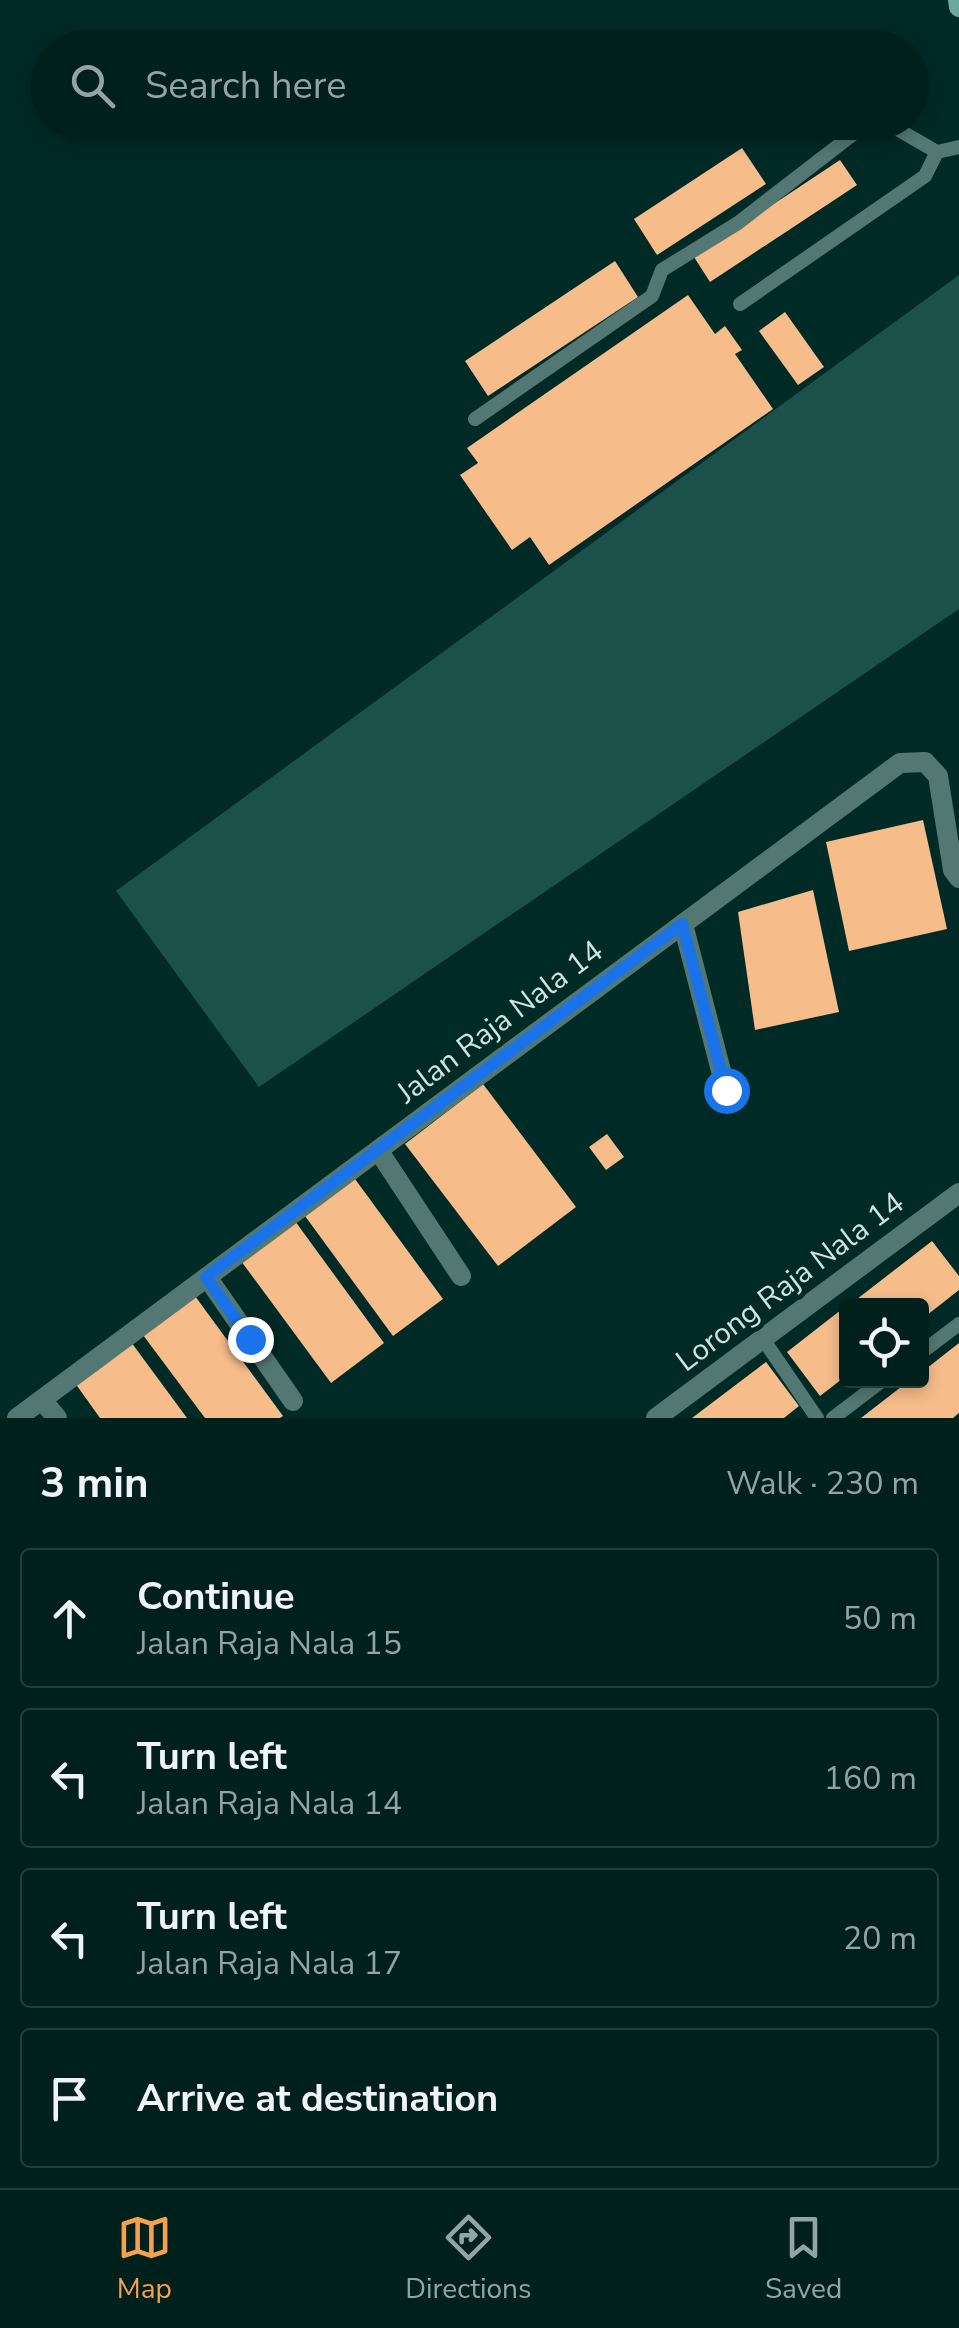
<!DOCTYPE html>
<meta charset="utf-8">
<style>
:root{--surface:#00201c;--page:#0a2825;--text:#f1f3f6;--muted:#95a3a3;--line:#223e3b;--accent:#f9a04c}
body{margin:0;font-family:"Nunito Sans",sans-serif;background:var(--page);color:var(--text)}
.controls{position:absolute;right:30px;bottom:30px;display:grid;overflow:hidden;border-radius:10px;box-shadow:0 5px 15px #0003}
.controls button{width:90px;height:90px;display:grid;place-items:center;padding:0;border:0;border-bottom:2px solid var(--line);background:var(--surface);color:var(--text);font:50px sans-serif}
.stop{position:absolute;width:30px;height:30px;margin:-22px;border:8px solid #1a73e8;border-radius:50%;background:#fff}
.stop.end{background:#1a73e8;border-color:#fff;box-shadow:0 2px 10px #0008}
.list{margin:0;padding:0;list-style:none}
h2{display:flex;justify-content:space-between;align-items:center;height:130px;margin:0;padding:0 40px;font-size:42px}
h2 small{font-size:32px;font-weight:400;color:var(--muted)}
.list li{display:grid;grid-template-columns:65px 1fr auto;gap:30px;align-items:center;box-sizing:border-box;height:140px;margin:0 20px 20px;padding:0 20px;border:2px solid var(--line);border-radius:10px}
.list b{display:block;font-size:38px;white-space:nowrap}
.list p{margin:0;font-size:32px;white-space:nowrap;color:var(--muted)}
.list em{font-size:32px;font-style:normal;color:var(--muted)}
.icon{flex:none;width:55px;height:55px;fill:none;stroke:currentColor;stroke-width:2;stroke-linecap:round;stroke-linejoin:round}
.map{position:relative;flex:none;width:959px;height:1418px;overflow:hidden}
.search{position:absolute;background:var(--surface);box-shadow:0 5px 15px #0003;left:30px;right:30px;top:30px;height:110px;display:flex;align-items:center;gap:25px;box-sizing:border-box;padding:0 35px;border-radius:55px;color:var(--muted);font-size:38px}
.sheet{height:770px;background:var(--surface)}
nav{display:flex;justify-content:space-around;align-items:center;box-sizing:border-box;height:140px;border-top:2px solid var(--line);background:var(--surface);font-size:28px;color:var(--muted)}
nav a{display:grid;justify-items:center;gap:5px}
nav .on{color:var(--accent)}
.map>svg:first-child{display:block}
.forest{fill:#1c514b}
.building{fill:#f6bc8a}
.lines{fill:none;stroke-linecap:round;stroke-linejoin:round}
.lane{stroke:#537873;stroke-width:14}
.street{stroke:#537873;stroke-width:20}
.secondary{stroke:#6ca8a1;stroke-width:20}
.route{stroke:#1a73e8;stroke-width:12}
.labels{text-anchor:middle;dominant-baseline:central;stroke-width:10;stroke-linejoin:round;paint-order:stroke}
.street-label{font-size:30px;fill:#cfe5e1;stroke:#002a26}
</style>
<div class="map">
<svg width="959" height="1418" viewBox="0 0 959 1418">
<rect width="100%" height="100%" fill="#002a26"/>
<path class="forest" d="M 959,275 L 959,609 L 259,1087 L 116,891 Z"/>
<g class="building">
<path d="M 742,148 L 766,184 L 657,255 L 634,219 Z"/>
<path d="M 840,160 L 857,185 L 710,282 L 694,257 Z"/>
<path d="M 615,261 L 638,297 L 488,396 L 465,361 Z"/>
<path d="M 688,295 L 715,334 L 725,326 L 742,350 L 735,354 L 773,409 L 549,565 L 530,537 L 512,550 L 460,475 L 478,463 L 467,448 Z"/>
<path d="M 785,312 L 824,367 L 798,385 L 759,331 Z"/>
<path d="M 923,820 L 947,929 L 849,951 L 826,842 Z"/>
<path d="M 813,890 L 839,1012 L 755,1030 L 738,912 Z"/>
<path d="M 483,1084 L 576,1207 L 498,1266 L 405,1144 Z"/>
<path d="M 607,1134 L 624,1157 L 606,1170 L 589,1147 Z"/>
<path d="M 355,1179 L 443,1299 L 393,1336 L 305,1216 Z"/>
<path d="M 295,1221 L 384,1343 L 331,1383 L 241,1261 Z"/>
<path d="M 932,1241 L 959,1276 L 959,1290 L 922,1319 L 922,1306 L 848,1306 Z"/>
<path d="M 195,1296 L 283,1416 L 280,1418 L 205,1418 L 143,1335 Z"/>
<path d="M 846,1306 L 846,1376 L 820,1396 L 787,1352 Z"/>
<path d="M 131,1342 L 187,1418 L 100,1418 L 75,1383 Z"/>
<path d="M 959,1343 L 959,1413 L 953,1418 L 861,1418 L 910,1380 L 922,1380 L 922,1372 Z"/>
<path d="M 766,1362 L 799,1406 L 784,1418 L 692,1418 Z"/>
</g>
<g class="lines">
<g class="lane">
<path d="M 885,122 L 937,152"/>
<path d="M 740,304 L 925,176 L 937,152 L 959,147"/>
<path d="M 475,419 L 652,296 L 662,270 L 738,223 L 861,128 L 882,122"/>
<path d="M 765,1342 L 817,1418"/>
<path d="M 922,1352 L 959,1324"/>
<path d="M 833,1418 L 883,1380"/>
</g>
<g class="street">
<path d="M 683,924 L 726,1090"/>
<path d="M 378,1150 L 461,1276"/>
<path d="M 207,1277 L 293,1401"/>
<path d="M 42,1400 L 57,1418"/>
<path d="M 17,1418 L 900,763 L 925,762 L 938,776 L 953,870 L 959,878"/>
<path d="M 656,1418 L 959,1193"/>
</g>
<path class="secondary" d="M 958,0 L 959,7"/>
</g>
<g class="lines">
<path class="route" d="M 250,1339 L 206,1277 L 682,924 L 726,1090"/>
</g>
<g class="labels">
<g class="street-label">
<text transform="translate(500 1022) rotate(-37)">Jalan Raja Nala 14</text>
<text transform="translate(790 1282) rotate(-37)">Lorong Raja Nala 14</text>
</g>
</g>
</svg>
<div class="controls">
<button><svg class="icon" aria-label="locate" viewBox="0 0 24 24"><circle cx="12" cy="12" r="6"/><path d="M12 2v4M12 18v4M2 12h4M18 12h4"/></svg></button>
</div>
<div class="stop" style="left:726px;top:1090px"></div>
<div class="stop end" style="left:250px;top:1339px"></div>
<div class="search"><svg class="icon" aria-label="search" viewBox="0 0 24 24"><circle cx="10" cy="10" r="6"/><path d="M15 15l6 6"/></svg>Search here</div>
</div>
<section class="sheet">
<h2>3 min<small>Walk · 230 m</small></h2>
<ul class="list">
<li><svg class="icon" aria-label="ahead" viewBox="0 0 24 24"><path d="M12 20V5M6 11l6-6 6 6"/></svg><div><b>Continue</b><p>Jalan Raja Nala 15</p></div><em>50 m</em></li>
<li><svg class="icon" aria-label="left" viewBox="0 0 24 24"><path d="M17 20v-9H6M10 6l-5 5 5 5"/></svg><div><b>Turn left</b><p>Jalan Raja Nala 14</p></div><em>160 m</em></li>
<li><svg class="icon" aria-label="left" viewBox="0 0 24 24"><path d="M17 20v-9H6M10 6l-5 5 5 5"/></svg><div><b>Turn left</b><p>Jalan Raja Nala 17</p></div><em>20 m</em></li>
<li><svg class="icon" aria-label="arrive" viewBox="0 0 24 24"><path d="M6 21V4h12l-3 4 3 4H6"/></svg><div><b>Arrive at destination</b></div></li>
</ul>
</section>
<nav>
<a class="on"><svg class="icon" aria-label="map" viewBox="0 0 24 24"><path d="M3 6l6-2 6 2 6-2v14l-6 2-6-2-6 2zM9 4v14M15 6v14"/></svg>Map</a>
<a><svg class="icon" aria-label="directions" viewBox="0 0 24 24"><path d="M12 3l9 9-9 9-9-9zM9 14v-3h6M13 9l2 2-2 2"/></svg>Directions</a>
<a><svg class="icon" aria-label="saved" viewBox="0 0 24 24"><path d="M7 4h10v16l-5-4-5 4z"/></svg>Saved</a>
</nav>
